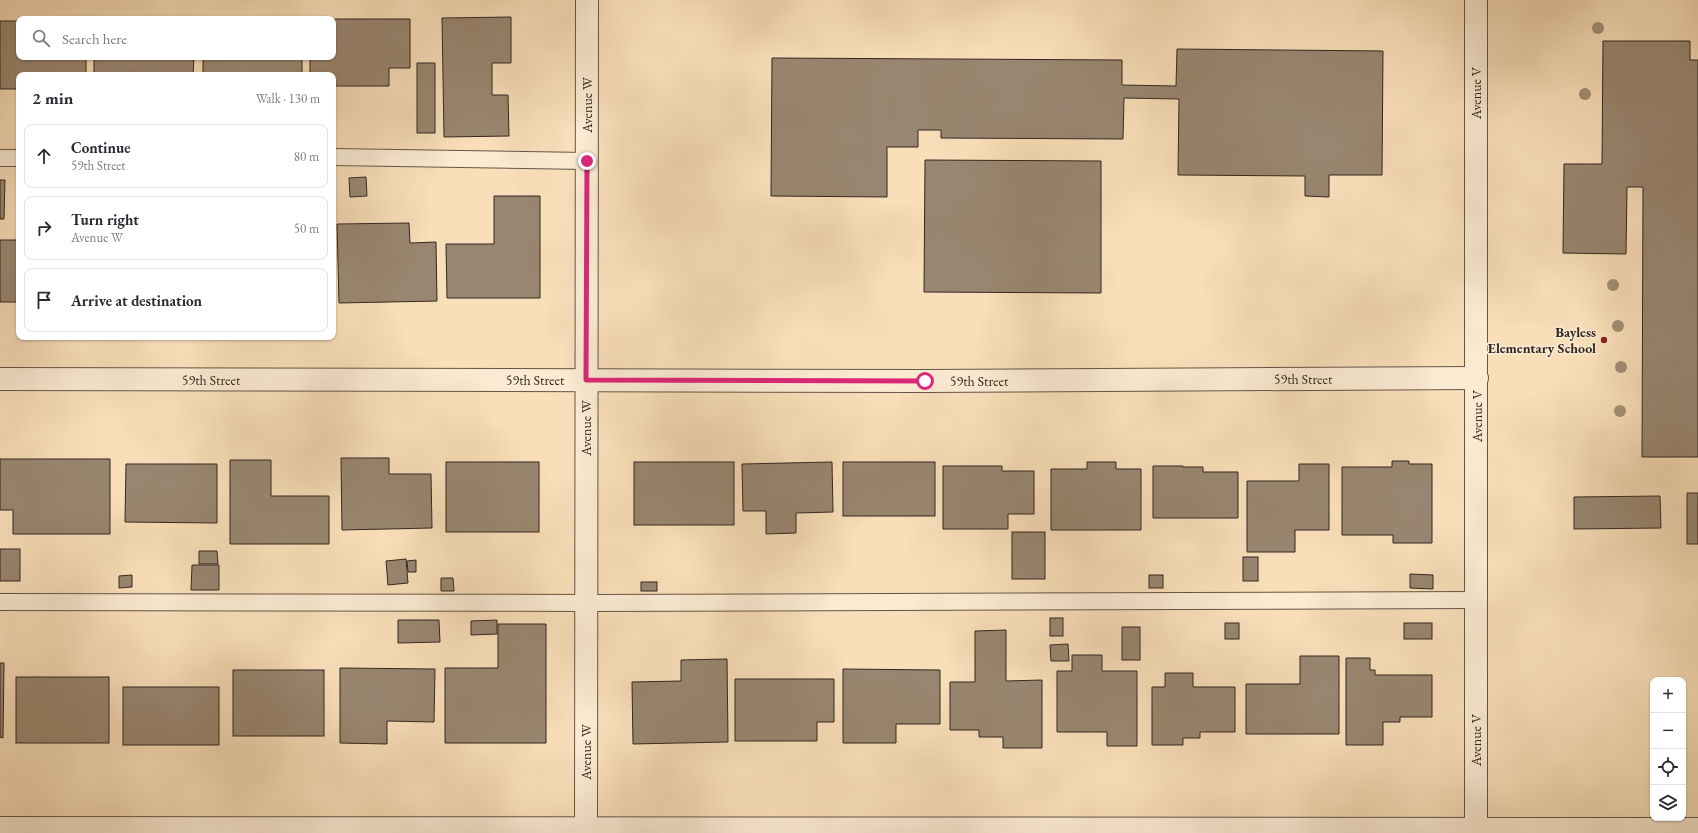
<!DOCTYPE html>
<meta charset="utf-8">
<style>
:root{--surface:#fff;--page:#f7f7f7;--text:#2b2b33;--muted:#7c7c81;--line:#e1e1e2}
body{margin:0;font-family:"EB Garamond",serif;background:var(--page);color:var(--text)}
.controls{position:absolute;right:12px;bottom:12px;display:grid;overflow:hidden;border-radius:8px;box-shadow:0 1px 3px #0004}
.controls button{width:36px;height:36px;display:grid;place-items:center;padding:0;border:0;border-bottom:1px solid var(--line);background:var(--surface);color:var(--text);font:20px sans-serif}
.stop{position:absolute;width:12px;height:12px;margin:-9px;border:3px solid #db2777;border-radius:50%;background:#fff}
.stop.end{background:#db2777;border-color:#fff;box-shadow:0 1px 4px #0008}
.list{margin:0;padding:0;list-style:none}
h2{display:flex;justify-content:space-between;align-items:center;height:52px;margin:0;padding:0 16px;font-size:17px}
h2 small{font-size:13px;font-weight:400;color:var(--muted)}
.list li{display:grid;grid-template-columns:26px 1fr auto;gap:12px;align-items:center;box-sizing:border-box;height:64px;margin:0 8px 8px;padding:0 8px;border:1px solid var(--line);border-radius:8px}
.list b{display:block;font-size:15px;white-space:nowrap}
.list p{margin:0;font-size:13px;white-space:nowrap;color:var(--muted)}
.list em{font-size:13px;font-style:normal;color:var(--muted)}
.icon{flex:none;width:22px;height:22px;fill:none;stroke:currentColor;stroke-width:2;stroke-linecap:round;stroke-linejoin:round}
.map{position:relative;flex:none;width:1698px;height:833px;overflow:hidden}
.search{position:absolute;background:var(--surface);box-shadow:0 1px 3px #0004;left:16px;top:16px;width:320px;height:44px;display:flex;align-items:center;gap:10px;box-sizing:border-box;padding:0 14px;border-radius:8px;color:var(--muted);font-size:15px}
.panel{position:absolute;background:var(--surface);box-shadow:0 1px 3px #0004;left:16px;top:72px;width:320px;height:268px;border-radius:8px}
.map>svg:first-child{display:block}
.building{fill:#998670;stroke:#332720}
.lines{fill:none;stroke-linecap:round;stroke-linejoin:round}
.lane-casing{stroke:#645546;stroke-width:18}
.street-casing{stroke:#645546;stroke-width:24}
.lane{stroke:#faead2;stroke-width:16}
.street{stroke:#faead2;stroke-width:22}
.tree{fill:#a28e76}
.route{stroke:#db2777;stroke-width:5}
.poi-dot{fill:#8f2418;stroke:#faead2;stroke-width:1.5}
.labels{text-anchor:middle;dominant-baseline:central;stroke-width:3;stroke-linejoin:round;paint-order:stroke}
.street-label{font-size:14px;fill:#332720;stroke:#faead2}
.poi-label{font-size:14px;font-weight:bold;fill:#332720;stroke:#faead2;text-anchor:end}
</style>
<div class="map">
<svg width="1698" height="833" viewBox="0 0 1698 833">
<rect width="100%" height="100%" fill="#f8deb9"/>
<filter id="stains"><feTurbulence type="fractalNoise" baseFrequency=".005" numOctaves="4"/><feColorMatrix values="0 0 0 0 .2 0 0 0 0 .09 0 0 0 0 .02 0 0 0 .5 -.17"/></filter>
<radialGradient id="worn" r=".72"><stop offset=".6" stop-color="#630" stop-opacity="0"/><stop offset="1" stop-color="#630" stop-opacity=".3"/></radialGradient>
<g class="building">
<path d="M 511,17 L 511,63 L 492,63 L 492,95 L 508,95 L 509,136 L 444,137 L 442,18 Z"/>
<path d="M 310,19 L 410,19 L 410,68 L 389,68 L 389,86 L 333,86 L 333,75 L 310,75 L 310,57 L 333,57 L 333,19 Z"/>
<path d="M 0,21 L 19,21 L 19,57 L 86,57 L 86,75 L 19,75 L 19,89 L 0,89 Z"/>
<path d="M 1603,41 L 1690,41 L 1690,60 L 1698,60 L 1698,457 L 1642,457 L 1643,187 L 1627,187 L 1626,254 L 1563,253 L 1564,164 L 1602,164 Z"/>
<path d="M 1177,49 L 1383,51 L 1382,175 L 1329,175 L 1329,197 L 1305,196 L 1305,176 L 1178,175 L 1179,99 L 1124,98 L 1123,139 L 941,138 L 941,130 L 918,130 L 918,147 L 887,147 L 887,197 L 771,196 L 772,58 L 1122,60 L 1122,85 L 1176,86 Z"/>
<path d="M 94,57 L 194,57 L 193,75 L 94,75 Z"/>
<rect x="203" y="57" width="99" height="18"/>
<rect x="417" y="63" width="18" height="70"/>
<path d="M 925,160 L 1101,161 L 1101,293 L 924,292 Z"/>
<path d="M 366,177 L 367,196 L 350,197 L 349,178 Z"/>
<path d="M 0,180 L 5,180 L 4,219 L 0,219 Z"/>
<path d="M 494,196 L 540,196 L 540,298 L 447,298 L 446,244 L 494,244 Z"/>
<path d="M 409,223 L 410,243 L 436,242 L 437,301 L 339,303 L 337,224 Z"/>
<rect x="0" y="240" width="19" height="62"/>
<path d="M 341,458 L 389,458 L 389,474 L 431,474 L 432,528 L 342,530 Z"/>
<path d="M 0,459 L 110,459 L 110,534 L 13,534 L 13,510 L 0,510 Z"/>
<path d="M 230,460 L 271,460 L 271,496 L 329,496 L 329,544 L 230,544 Z"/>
<path d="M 1392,461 L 1409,461 L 1409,464 L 1432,464 L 1432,543 L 1393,543 L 1393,535 L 1342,535 L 1342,467 L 1392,467 Z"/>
<rect x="446" y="462" width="93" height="70"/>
<rect x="634" y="462" width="100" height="63"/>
<path d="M 832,462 L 833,512 L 796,513 L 796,533 L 766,534 L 766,511 L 743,511 L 742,464 Z"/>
<rect x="843" y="462" width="92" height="54"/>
<path d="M 1087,462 L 1116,462 L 1116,469 L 1141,469 L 1141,530 L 1051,530 L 1051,469 L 1087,469 Z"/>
<path d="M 126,464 L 217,464 L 217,523 L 125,522 Z"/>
<path d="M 1299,464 L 1329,464 L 1329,530 L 1295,530 L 1295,552 L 1247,552 L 1247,481 L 1299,481 Z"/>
<path d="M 943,466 L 1002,466 L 1002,471 L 1034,471 L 1034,514 L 1008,514 L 1008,529 L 943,529 Z"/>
<path d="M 1153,466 L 1183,466 L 1183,467 L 1203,467 L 1203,472 L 1238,472 L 1238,518 L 1153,518 Z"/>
<rect x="1687" y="493" width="11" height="51"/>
<path d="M 1660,496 L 1661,528 L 1574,529 L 1574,497 Z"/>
<rect x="1012" y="532" width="33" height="47"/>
<rect x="0" y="549" width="20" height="32"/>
<path d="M 199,551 L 217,551 L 218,564 L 199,564 Z"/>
<rect x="1243" y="557" width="15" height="24"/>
<path d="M 406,559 L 408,583 L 388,585 L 386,561 Z"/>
<path d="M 416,560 L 416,572 L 408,572 L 407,561 Z"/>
<path d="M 192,565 L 219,565 L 219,590 L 191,590 Z"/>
<path d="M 1410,574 L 1433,575 L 1433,589 L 1410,588 Z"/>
<path d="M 132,575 L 132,587 L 119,588 L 119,576 Z"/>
<rect x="1149" y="575" width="14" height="13"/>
<path d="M 441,578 L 453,578 L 454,591 L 441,591 Z"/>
<rect x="641" y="582" width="16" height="9"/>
<rect x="1050" y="618" width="13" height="18"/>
<path d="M 398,620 L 439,620 L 440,642 L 398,643 Z"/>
<path d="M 497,620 L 497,634 L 471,635 L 471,621 Z"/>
<rect x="1225" y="623" width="14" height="16"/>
<rect x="1404" y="623" width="28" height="16"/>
<path d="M 498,624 L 546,624 L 546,743 L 445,743 L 445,668 L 498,668 Z"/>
<rect x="1122" y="627" width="18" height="33"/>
<path d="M 1006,630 L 1006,681 L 1042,680 L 1042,748 L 1003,748 L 1003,737 L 979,737 L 979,730 L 950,730 L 950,682 L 975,682 L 975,631 Z"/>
<path d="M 1068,644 L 1069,661 L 1051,661 L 1050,645 Z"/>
<path d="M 1072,655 L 1102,655 L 1102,671 L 1137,671 L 1137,746 L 1107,746 L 1107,732 L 1057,732 L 1057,671 L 1072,671 Z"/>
<path d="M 1300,656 L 1339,656 L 1339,734 L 1246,734 L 1246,684 L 1300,684 Z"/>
<path d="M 1346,658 L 1370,658 L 1370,670 L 1375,670 L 1375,675 L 1432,675 L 1432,717 L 1400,717 L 1400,722 L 1383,722 L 1383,745 L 1346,745 Z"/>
<path d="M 727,659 L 728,742 L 633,744 L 632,682 L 681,681 L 681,660 Z"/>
<path d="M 0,663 L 4,663 L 3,738 L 0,737 Z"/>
<path d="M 340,668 L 435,669 L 434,722 L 387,721 L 387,744 L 340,743 Z"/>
<path d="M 843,669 L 940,670 L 940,724 L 896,724 L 896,743 L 843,743 Z"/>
<rect x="233" y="670" width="91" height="66"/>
<path d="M 1165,673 L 1193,673 L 1193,687 L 1235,687 L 1235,732 L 1200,732 L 1200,738 L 1183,738 L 1183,745 L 1152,745 L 1152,687 L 1165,687 Z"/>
<rect x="16" y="677" width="93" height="66"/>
<path d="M 735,679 L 834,679 L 834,722 L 817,722 L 817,741 L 735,741 Z"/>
<rect x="123" y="687" width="96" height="58"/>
</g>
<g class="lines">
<g class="lane-casing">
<g id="lane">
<path d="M 333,157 L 587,161"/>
<path d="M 0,158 L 19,158"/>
<path d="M 0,602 L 586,603 L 1476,600"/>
</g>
</g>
<g class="street-casing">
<g id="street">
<path d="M 0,379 L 925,381 L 1477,378"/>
<path d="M 0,828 L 1698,829"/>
<path d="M 586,833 L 587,0"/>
<path d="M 1476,833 L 1476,0"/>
</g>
</g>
<use href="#lane" class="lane"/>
<use href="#street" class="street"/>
</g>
<g class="tree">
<circle cx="1598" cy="28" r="6"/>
<circle cx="1585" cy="94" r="6"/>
<circle cx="1613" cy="285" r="6"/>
<circle cx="1618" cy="326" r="6"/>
<circle cx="1621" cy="367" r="6"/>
<circle cx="1620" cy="411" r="6"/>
</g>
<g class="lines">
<path class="route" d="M 587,161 L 586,380 L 925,381"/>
</g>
<circle class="poi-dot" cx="1604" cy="340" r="4"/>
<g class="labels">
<g class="street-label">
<text transform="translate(1476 93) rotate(-90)">Avenue V</text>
<text transform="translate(587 105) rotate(-90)">Avenue W</text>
<text x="1303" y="379">59th Street</text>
<text x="211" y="380">59th Street</text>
<text x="535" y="380">59th Street</text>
<text x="979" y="381">59th Street</text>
<text transform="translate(1477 416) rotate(-90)">Avenue V</text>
<text transform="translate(586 428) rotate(-90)">Avenue W</text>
<text transform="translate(1476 740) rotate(-90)">Avenue V</text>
<text transform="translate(586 752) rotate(-90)">Avenue W</text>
</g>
<g class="poi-label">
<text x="1596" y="332">Bayless<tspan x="1596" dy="16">Elementary School</tspan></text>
</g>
</g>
<rect width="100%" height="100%" filter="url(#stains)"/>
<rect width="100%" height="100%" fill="url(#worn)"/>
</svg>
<div class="controls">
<button>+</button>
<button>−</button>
<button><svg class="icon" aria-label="locate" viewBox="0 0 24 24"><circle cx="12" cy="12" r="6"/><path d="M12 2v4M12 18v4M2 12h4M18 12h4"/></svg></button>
<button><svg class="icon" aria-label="layers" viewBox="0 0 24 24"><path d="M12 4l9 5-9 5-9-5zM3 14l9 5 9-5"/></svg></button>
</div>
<div class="stop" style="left:925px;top:381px"></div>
<div class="stop end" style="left:587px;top:161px"></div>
<div class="search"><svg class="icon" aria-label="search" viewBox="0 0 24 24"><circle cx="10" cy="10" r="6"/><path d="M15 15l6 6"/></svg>Search here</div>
<section class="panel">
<h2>2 min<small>Walk · 130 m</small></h2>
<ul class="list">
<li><svg class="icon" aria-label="ahead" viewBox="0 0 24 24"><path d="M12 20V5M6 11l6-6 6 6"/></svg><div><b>Continue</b><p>59th Street</p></div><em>80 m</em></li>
<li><svg class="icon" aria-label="right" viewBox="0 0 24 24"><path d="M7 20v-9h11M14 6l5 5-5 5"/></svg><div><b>Turn right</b><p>Avenue W</p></div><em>50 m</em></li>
<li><svg class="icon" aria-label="arrive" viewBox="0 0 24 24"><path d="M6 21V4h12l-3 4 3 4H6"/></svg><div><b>Arrive at destination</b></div></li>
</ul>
</section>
</div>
